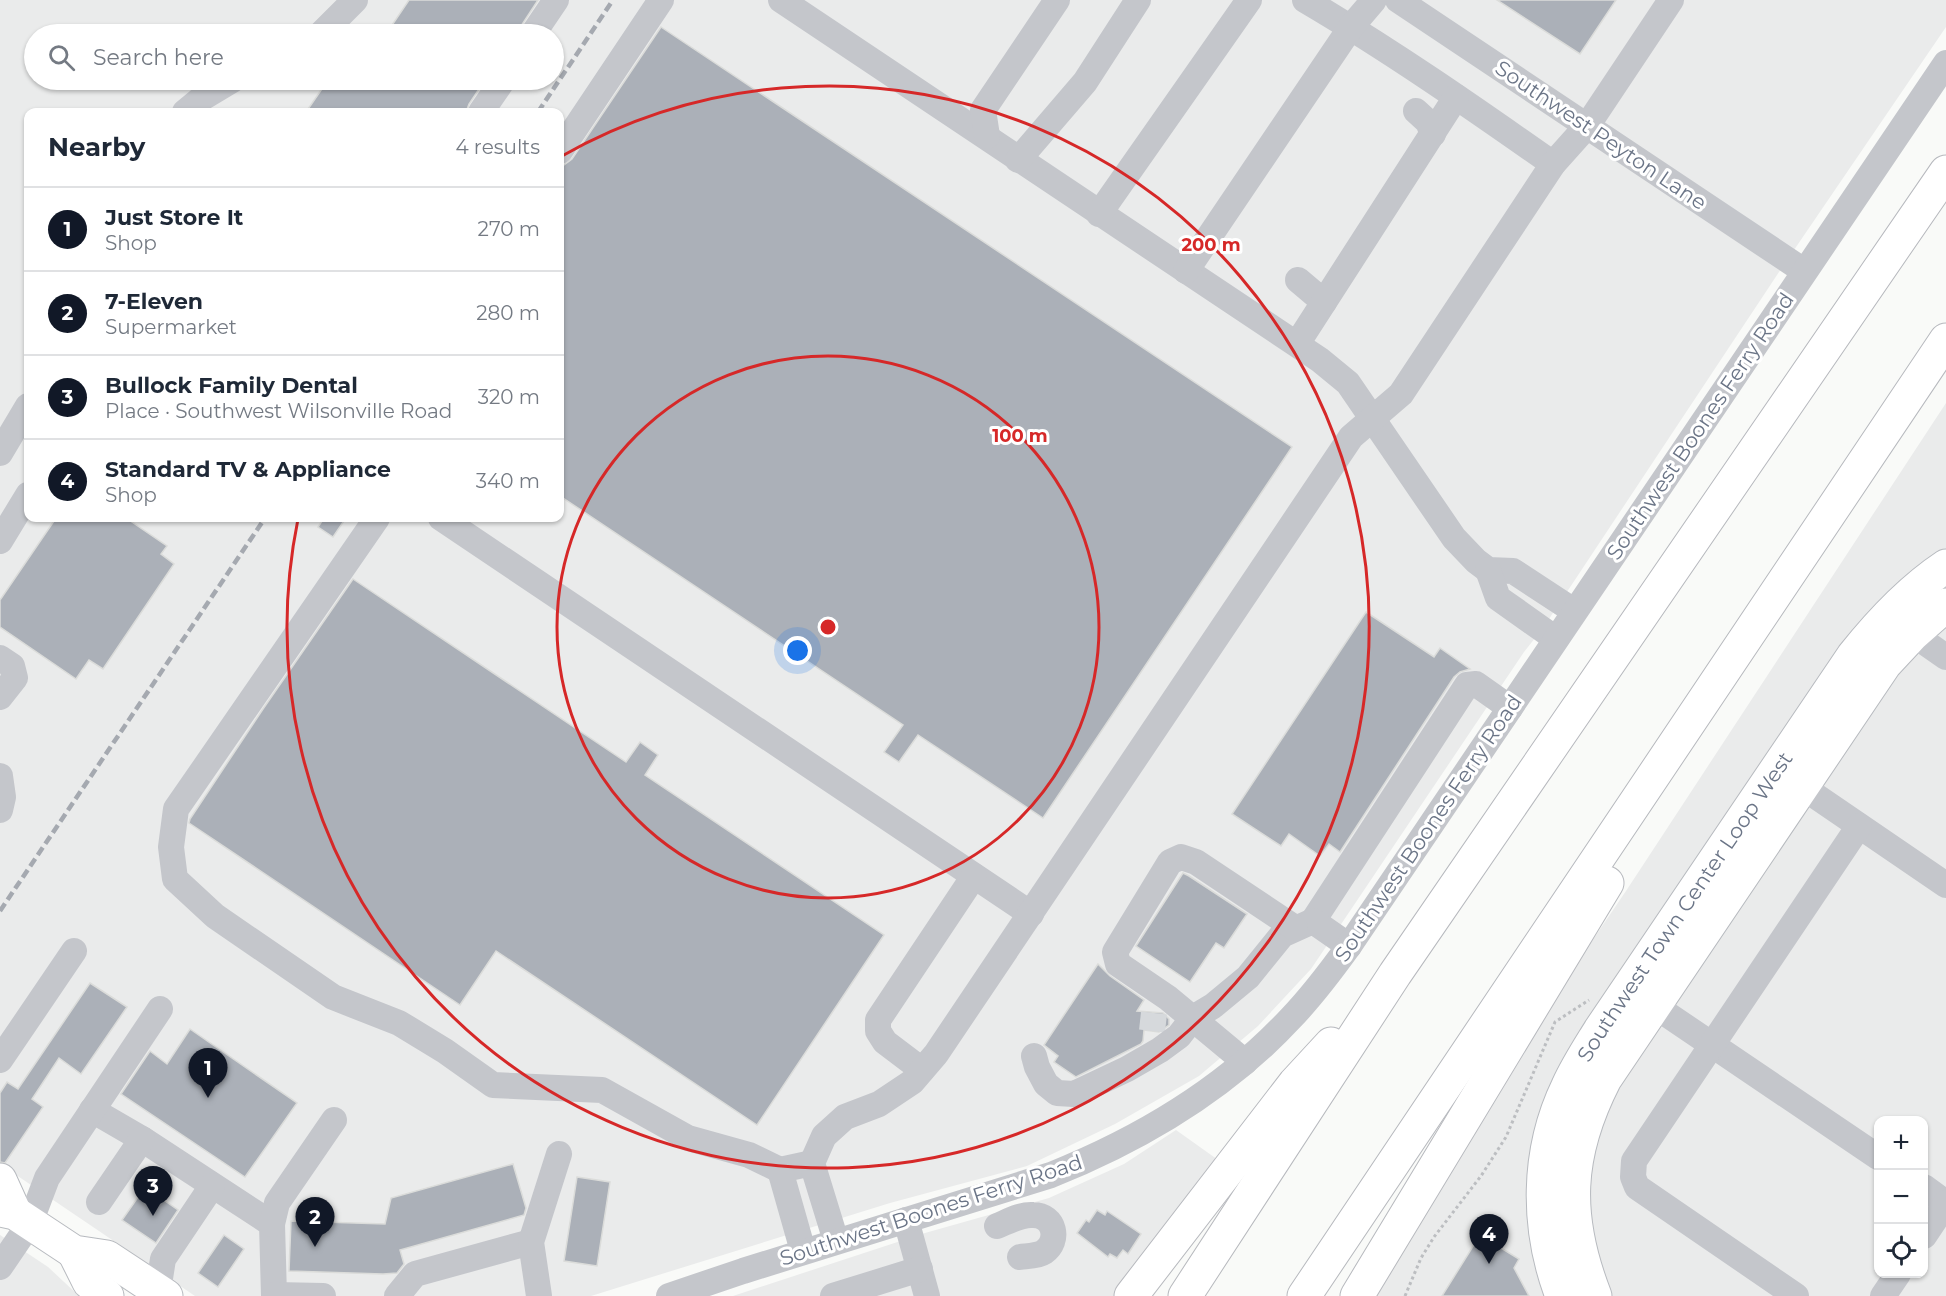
<!DOCTYPE html>
<meta charset="utf-8">
<style>
:root{--surface:#fff;--page:#f2f2f3;--text:#1f2937;--muted:#747a83;--line:#e0e1e3;--accent:#111827}
body{margin:0;font-family:Montserrat,sans-serif;background:var(--page);color:var(--text)}
.controls{position:absolute;right:18px;bottom:18px;display:grid;overflow:hidden;border-radius:12px;box-shadow:0 2px 4px #0004}
.controls button{width:54px;height:54px;display:grid;place-items:center;padding:0;border:0;border-bottom:2px solid var(--line);background:var(--surface);color:var(--text);font:30px sans-serif}
.you{position:absolute;left:798px;top:651px;width:21px;height:21px;margin:-15px;border:4px solid #fff;border-radius:50%;background:#1a73e8;box-shadow:0 0 0 9px #1a73e833}
.badge{display:grid;place-items:center;width:39px;height:39px;border-radius:50%;background:var(--accent);color:#fff;font-size:20px;font-weight:700}
.pin{position:absolute;translate:-50% -50px;filter:drop-shadow(0 2px 3px #0008)}
.pin::after{content:'';position:absolute;top:32px;width:21px;height:18px;background:inherit;clip-path:polygon(0 0,100% 0,50% 100%)}
.list{margin:0;padding:0;list-style:none}
h2{display:flex;justify-content:space-between;align-items:center;height:78px;margin:0;padding:0 24px;font-size:26px}
h2 small{font-size:20px;font-weight:400;color:var(--muted)}
.list li{display:grid;grid-template-columns:39px 1fr auto;gap:18px;align-items:center;box-sizing:border-box;height:84px;padding:0 24px;border-top:2px solid var(--line)}
.list b{display:block;font-size:22px;white-space:nowrap}
.list p{margin:0;font-size:20px;white-space:nowrap;color:var(--muted)}
.list em{font-size:20px;font-style:normal;color:var(--muted)}
.icon{flex:none;width:33px;height:33px;fill:none;stroke:currentColor;stroke-width:2;stroke-linecap:round;stroke-linejoin:round}
.map{position:relative;flex:none;width:1946px;height:1296px;overflow:hidden}
.search{position:absolute;background:var(--surface);box-shadow:0 2px 4px #0004;left:24px;top:24px;width:540px;height:66px;display:flex;align-items:center;gap:15px;box-sizing:border-box;padding:0 21px;border-radius:33px;color:var(--muted);font-size:22px}
.panel{position:absolute;background:var(--surface);box-shadow:0 2px 4px #0004;left:24px;top:108px;width:540px;height:414px;border-radius:12px}
.map>svg:first-child{display:block}
.built{fill:#eaebeb;fill-rule:evenodd}
.building{fill:#abb0b8;stroke:#dbdcda;stroke-width:1.5}
.lines{fill:none;stroke-linecap:round;stroke-linejoin:round}
.minor-tunnel{stroke:#d6d9dc;stroke-width:26;stroke-dasharray:26 13;stroke-linecap:butt}
.major-casing{stroke:#b7babf;stroke-width:35}
.highway-casing{stroke:#b7b9be;stroke-width:35}
.path{stroke:#bcbec1;stroke-width:3;stroke-dasharray:3 3;stroke-linecap:butt}
.minor{stroke:#c4c6cb;stroke-width:26}
.major{stroke:#fff;stroke-width:33}
.highway{stroke:#fff;stroke-width:33}
.rail{stroke:#a5a9b0;stroke-width:4.5;stroke-dasharray:9 4.5;stroke-linecap:butt}
.ring{fill:none;stroke:#d62828;stroke-width:3}
.labels{text-anchor:middle;dominant-baseline:central;stroke-width:6;stroke-linejoin:round;paint-order:stroke}
.street-label{font-size:21px;fill:#6b7587;stroke:#fff}
.centre{fill:#d62828;stroke:#fff;stroke-width:3}
.ring-label{font-size:18px;text-anchor:middle;font-weight:bold;fill:#d62828;stroke:#fff;stroke-width:6;stroke-linejoin:round;paint-order:stroke}
</style>
<div class="map">
<svg width="1946" height="1296" viewBox="0 0 1946 1296">
<rect width="100%" height="100%" fill="#f9faf8"/>
<g class="built">
<path d="M 0,0 L 1946,0 L 1946,27 L 1779,272 L 1543,628 L 1524,652 L 1311,969 L 1258,1026 L 1199,1076 L 1115,1124 L 1027,1166 L 890,1203 L 591,1296 L 195,1296 L 0,1164 ZM 34,34 L 554,34 L 554,80 L 34,80 ZM 28,112 L 560,112 L 560,518 L 28,518 Z"/>
<path d="M 1946,403 L 1946,1296 L 1376,1296 L 1541,1016 L 1626,891 ZM 1878,1120 L 1924,1120 L 1924,1274 L 1878,1274 Z"/>
<path d="M 1176,1130 L 1221,1162 L 1117,1296 L 733,1296 L 925,1233 L 1049,1198 L 1124,1164 Z"/>
<path d="M 0,1235 L 48,1267 L 79,1296 L 0,1296 Z"/>
</g>
<g class="building">
<path d="M 409,0 L 538,0 L 521,26 L 518,34 L 386,34 Z"/>
<path d="M 1497,0 L 1616,0 L 1580,54 Z"/>
<path d="M 661,27 L 1292,447 L 1043,818 L 918,735 L 899,762 L 884,752 L 903,725 L 560,496 L 560,168 L 572,159 Z"/>
<path d="M 328,80 L 485,80 L 469,104 L 466,112 L 306,112 Z"/>
<path d="M 56,518 L 126,518 L 167,546 L 161,554 L 174,564 L 103,669 L 89,660 L 76,679 L 0,627 L 0,600 Z"/>
<path d="M 324,518 L 346,518 L 333,537 L 318,527 Z"/>
<path d="M 353,579 L 626,762 L 640,742 L 658,755 L 645,775 L 884,935 L 757,1125 L 496,951 L 460,1005 L 189,823 L 190,819 L 263,709 Z"/>
<path d="M 1366,612 L 1434,657 L 1440,648 L 1470,669 L 1460,672 L 1454,677 L 1340,852 L 1329,844 L 1320,856 L 1289,834 L 1281,846 L 1232,814 Z"/>
<path d="M 1183,873 L 1189,876 L 1247,914 L 1224,948 L 1216,943 L 1190,982 L 1136,946 Z"/>
<path d="M 1098,964 L 1110,976 L 1144,1000 L 1137,1011 L 1163,1013 L 1169,1019 L 1169,1025 L 1159,1032 L 1144,1030 L 1143,1041 L 1141,1044 L 1076,1077 L 1054,1062 L 1058,1056 L 1044,1045 Z"/>
<path d="M 90,983 L 127,1007 L 81,1074 L 59,1058 L 32,1099 L 43,1107 L 5,1163 L 0,1162 L 0,1093 L 7,1082 L 18,1089 Z"/>
<path d="M 190,1029 L 297,1103 L 245,1177 L 121,1094 L 150,1051 L 167,1064 Z"/>
<path d="M 513,1164 L 526,1208 L 524,1215 L 400,1250 L 404,1264 L 397,1273 L 383,1274 L 289,1271 L 291,1221 L 385,1224 L 391,1198 Z"/>
<path d="M 577,1177 L 610,1182 L 597,1266 L 564,1261 Z"/>
<path d="M 145,1187 L 178,1210 L 156,1243 L 122,1220 Z"/>
<path d="M 1097,1210 L 1105,1215 L 1107,1211 L 1141,1234 L 1128,1254 L 1123,1250 L 1117,1258 L 1110,1254 L 1108,1257 L 1077,1233 L 1086,1220 L 1089,1222 Z"/>
<path d="M 224,1235 L 244,1249 L 218,1287 L 198,1273 Z"/>
<path d="M 1480,1235 L 1519,1259 L 1514,1268 L 1529,1296 L 1442,1296 Z"/>
</g>
<g class="lines">
<path class="minor-tunnel" d="M 1152,1031 L 1154,1013"/>
<g class="major-casing">
<g id="major">
<path d="M 0,1180 L 15,1213"/>
<path d="M 0,1210 L 15,1213 L 74,1252 L 107,1257 L 166,1296"/>
<path d="M 74,1252 L 89,1282 L 107,1296"/>
<path id="s1" d="M 1562,1296 C 1536,1228 1536,1152 1568,1086 C 1577,1066 1589,1048 1600,1030 L 1853,656 C 1880,622 1910,590 1946,566"/>
<path d="M 1595,1296 C 1564,1216 1566,1155 1605,1079 L 1885,664 L 1913,634 L 1946,605"/>
</g>
</g>
<g class="highway-casing">
<g id="highway">
<path d="M 1131,1296 L 1295,1083 L 1331,1044"/>
<path d="M 1185,1296 L 1395,974 L 1946,172"/>
<path d="M 1304,1296 L 1946,340"/>
<path d="M 1357,1296 L 1607,883"/>
</g>
</g>
<path class="path" d="M 1405,1296 L 1421,1258 L 1434,1237 L 1481,1176 L 1506,1137 L 1555,1022 L 1589,1000"/>
<g class="minor">
<path d="M 781,0 L 1320,360 L 1348,383 L 1454,538 L 1476,561 L 1488,570 L 1513,571 L 1574,611"/>
<path d="M 1305,0 C 1390,50 1472,107 1553,164"/>
<path d="M 1398,0 L 1804,271"/>
<path d="M 321,34 L 355,0"/>
<path d="M 533,34 L 556,0"/>
<path d="M 1416,111 L 1428,122 L 1433,134"/>
<path d="M 185,112 L 202,98 L 232,80"/>
<path d="M 481,112 L 503,80"/>
<path d="M 987,136 L 983,110 L 1057,0"/>
<path d="M 560,151 L 661,0"/>
<path d="M 1018,160 L 1085,82 L 1138,0"/>
<path d="M 1099,214 L 1249,0"/>
<path d="M 1186,271 L 1351,27 L 1374,0"/>
<path d="M 1298,280 L 1324,302"/>
<path d="M 1297,344 L 1456,97"/>
<path d="M 0,453 L 28,406"/>
<path d="M 377,518 L 176,809 L 171,847 L 175,879 L 215,916 L 333,997 L 399,1023 L 445,1051 L 493,1085 L 602,1090 L 688,1138 L 749,1155 L 780,1170 L 812,1163"/>
<path d="M 441,518 L 1031,914"/>
<path d="M 0,541 L 28,495"/>
<path d="M 1488,570 L 1498,598 L 1556,639"/>
<path d="M 1913,634 L 1946,657"/>
<path d="M 0,658 L 12,666 L 15,678 L 0,697"/>
<path d="M 0,776 L 3,797 L 0,810"/>
<path d="M 1801,786 L 1946,885"/>
<path d="M 1313,921 L 1467,685 L 1476,684 L 1510,708"/>
<path d="M 1640,996 L 1878,1157"/>
<path d="M 1034,1056 L 1037,1067 L 1046,1084 L 1057,1093 L 1074,1094 L 1127,1069 L 1160,1050 L 1179,1036 L 1193,1018 L 1213,1006 L 1248,977 L 1282,935 L 1313,921 L 1349,946"/>
<path d="M 0,1060 L 74,951"/>
<path d="M 1245,1062 L 1168,998 L 1118,964 L 1115,952 L 1170,862 L 1181,857 L 1196,862 L 1295,928"/>
<path d="M 922,1070 L 885,1042 L 878,1031 L 878,1020 L 974,876"/>
<path d="M 92,1110 L 142,1139 L 272,1224 L 274,1296"/>
<path d="M 780,1170 L 803,1251"/>
<path d="M 1924,1187 L 1946,1203"/>
<path d="M 99,1202 L 142,1139"/>
<path d="M 906,1220 L 927,1296"/>
<path d="M 272,1224 L 277,1203 L 334,1120"/>
<path d="M 997,1226 C 1007,1222 1021,1214 1033,1215 C 1055,1215 1060,1241 1044,1252 C 1038,1256 1027,1256 1020,1257"/>
<path d="M 1924,1236 L 1946,1203"/>
<path d="M 836,1241 L 812,1163 L 824,1136 L 845,1117 L 879,1104 L 912,1082 L 936,1054 L 1351,437 L 1401,394 L 1553,164 L 1587,126 L 1671,0"/>
<path d="M 0,1267 L 30,1223 L 47,1178 L 160,1009"/>
<path d="M 158,1291 L 163,1259 L 212,1186"/>
<path d="M 275,1295 L 323,1296"/>
<path d="M 397,1296 L 415,1274 L 531,1242"/>
<path d="M 539,1296 L 531,1242 L 559,1154"/>
<path d="M 669,1296 L 743,1271 L 1051,1175 C 1141,1139 1225,1089 1291,1018 C 1312,996 1331,971 1349,946 L 1946,63"/>
<path d="M 833,1296 L 920,1269"/>
<path d="M 1796,1296 L 1637,1187 L 1633,1177 L 1634,1161 L 1859,826"/>
<path d="M 1883,1296 L 1898,1274"/>
</g>
<use href="#major" class="major"/>
<use href="#highway" class="highway"/>
<g class="rail">
<path d="M 538,112 L 613,0"/>
<path d="M 0,911 L 265,518"/>
</g>
</g>
<g class="ring">
<circle cx="828" cy="627" r="271"/>
<path d="M562 156A541 541 0 1 1 298 519"/>
</g>
<g class="labels">
<g class="street-label">
<text transform="translate(1601 135) rotate(34)">Southwest Peyton Lane</text>
<text transform="translate(1700 426) rotate(-56)">Southwest Boones Ferry Road</text>
<text transform="translate(1428 828) rotate(-56)">Southwest Boones Ferry Road</text>
<text stroke="none"><textPath href="#s1" startOffset="430">Southwest Town Center Loop West</textPath></text>
<text transform="translate(931 1210) rotate(-18)">Southwest Boones Ferry Road</text>
</g>
</g>
<circle cx="828" cy="627" r="9" class="centre"/>
<g class="ring-label">
<text x="1211" y="251">200 m</text>
<text x="1020" y="442">100 m</text>
</g>
</svg>
<div class="controls">
<button>+</button>
<button>−</button>
<button><svg class="icon" aria-label="locate" viewBox="0 0 24 24"><circle cx="12" cy="12" r="6"/><path d="M12 2v4M12 18v4M2 12h4M18 12h4"/></svg></button>
</div>
<div class="you"></div>
<div class="pin badge" style="left:208px;top:1098px">1</div>
<div class="pin badge" style="left:315px;top:1247px">2</div>
<div class="pin badge" style="left:153px;top:1216px">3</div>
<div class="pin badge" style="left:1489px;top:1264px">4</div>
<div class="search"><svg class="icon" aria-label="search" viewBox="0 0 24 24"><circle cx="10" cy="10" r="6"/><path d="M15 15l6 6"/></svg>Search here</div>
<section class="panel">
<h2>Nearby<small>4 results</small></h2>
<ul class="list">
<li><span class="badge">1</span><div><b>Just Store It</b><p>Shop</p></div><em>270 m</em></li>
<li><span class="badge">2</span><div><b>7-Eleven</b><p>Supermarket</p></div><em>280 m</em></li>
<li><span class="badge">3</span><div><b>Bullock Family Dental</b><p>Place · Southwest Wilsonville Road</p></div><em>320 m</em></li>
<li><span class="badge">4</span><div><b>Standard TV &amp; Appliance</b><p>Shop</p></div><em>340 m</em></li>
</ul>
</section>
</div>
